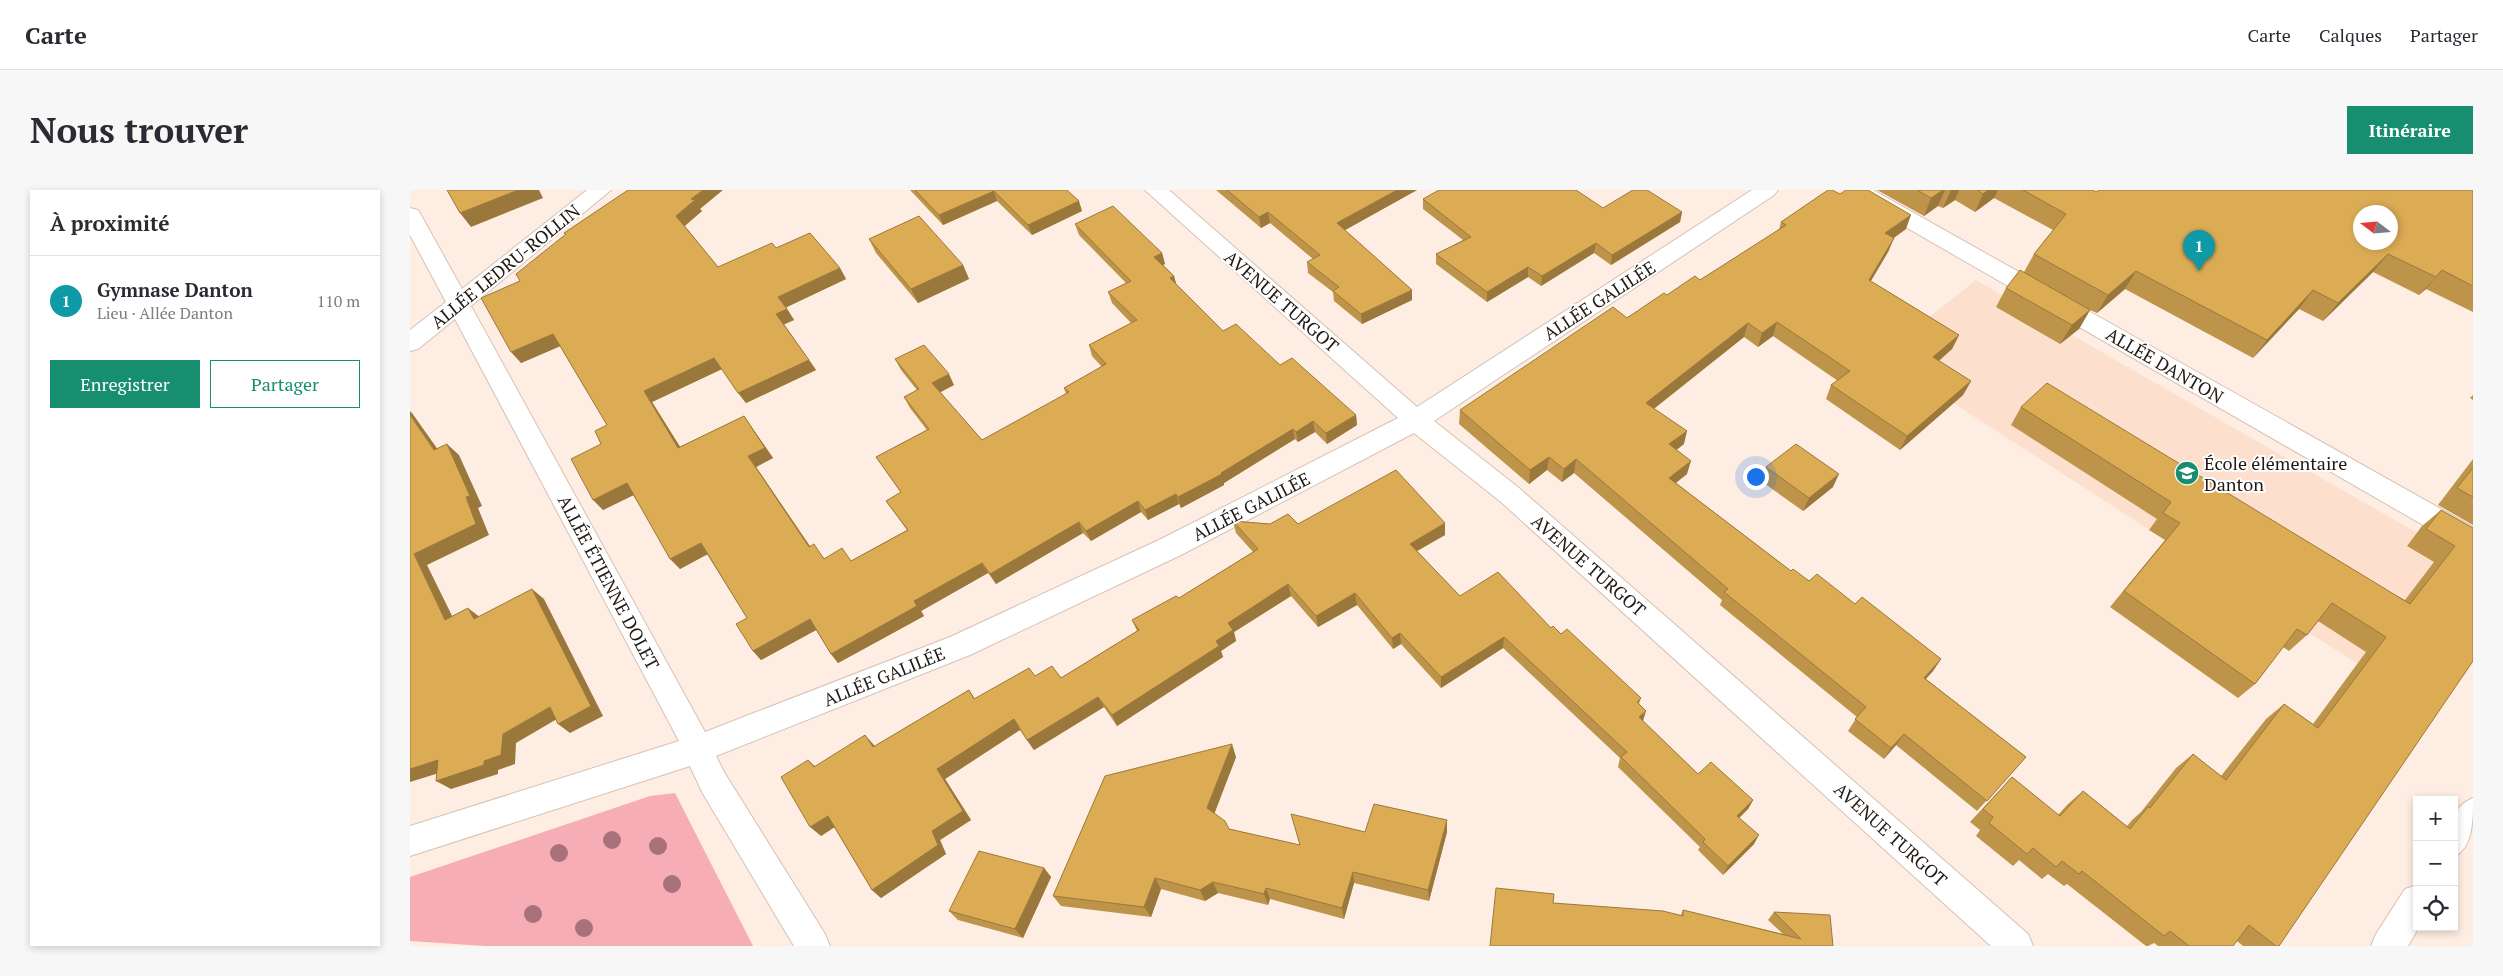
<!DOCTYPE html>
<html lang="fr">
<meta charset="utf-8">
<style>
:root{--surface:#fff;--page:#f7f7f7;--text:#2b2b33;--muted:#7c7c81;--line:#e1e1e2;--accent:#188e70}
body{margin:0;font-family:"PT Serif",serif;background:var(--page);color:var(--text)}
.controls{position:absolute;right:15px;bottom:15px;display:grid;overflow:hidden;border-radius:0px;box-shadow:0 2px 8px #0003}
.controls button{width:45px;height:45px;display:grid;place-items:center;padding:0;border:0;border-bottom:1px solid var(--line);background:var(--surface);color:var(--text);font:25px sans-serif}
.compass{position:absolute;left:1943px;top:15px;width:45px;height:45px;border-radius:50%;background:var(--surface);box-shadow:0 2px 8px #0003;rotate:286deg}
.you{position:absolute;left:1345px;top:286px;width:18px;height:18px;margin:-12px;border:4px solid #fff;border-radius:50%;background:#1a73e8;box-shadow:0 0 0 8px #1a73e833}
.badge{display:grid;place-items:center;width:32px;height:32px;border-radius:50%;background:var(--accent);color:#fff;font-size:16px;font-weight:700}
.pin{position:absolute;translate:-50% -41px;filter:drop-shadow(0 1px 2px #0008)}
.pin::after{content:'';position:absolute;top:26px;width:18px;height:15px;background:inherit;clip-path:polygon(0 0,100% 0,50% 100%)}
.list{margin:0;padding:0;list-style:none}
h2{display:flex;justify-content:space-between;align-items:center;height:65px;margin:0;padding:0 20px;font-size:21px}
h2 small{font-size:16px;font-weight:400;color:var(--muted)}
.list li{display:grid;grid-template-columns:32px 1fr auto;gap:15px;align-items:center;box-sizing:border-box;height:90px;padding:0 20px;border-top:1px solid var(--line)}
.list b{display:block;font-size:19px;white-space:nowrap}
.list p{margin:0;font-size:16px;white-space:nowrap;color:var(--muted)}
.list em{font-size:16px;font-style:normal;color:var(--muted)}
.actions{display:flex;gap:10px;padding:15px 20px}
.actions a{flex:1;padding:11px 0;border:1px solid var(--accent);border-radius:0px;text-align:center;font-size:18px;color:var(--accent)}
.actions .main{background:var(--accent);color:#fff}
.icon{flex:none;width:28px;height:28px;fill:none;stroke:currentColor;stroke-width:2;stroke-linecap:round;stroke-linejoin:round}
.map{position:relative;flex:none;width:2063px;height:756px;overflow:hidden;border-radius:0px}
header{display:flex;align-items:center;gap:30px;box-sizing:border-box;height:70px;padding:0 25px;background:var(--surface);border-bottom:1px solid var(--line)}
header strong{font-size:24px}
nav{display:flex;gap:28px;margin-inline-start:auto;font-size:18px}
.intro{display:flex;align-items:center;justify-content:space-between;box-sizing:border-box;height:120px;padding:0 30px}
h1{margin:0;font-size:35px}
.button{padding:12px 22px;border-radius:0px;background:var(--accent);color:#fff;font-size:18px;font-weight:700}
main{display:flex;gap:30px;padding:0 30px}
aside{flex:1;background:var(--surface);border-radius:0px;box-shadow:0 2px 8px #0003}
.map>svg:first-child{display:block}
.built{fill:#fce0cd}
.green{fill:#f6adb5}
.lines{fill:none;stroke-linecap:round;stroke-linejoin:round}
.street-casing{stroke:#d6c2b4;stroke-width:2}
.street{fill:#fff;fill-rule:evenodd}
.tree{fill:#a9727a}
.wall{fill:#bd9449}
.shaded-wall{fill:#9a783c}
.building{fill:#dcac55;stroke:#9a783c;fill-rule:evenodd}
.labels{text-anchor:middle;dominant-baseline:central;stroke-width:4;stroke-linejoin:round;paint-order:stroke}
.street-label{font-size:18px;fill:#201914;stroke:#fff}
.poi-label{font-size:18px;fill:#201914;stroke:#fff;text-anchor:start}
</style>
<header>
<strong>Carte</strong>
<nav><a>Carte</a><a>Calques</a><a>Partager</a></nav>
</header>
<div class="intro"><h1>Nous trouver</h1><a class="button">Itinéraire</a></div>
<main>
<aside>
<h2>À proximité<small></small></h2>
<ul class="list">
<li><span class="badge" style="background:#0f9aa8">1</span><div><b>Gymnase Danton</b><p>Lieu · Allée Danton</p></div><em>110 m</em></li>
</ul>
<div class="actions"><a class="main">Enregistrer</a><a>Partager</a></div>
</aside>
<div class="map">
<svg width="2063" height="756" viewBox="0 0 2063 756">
<rect width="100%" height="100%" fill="#feede2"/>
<path class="built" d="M 1566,90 L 2063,375 L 2019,520 L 1470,166 Z"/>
<path class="green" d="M 265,603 L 343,756 L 75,756 L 0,751 L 0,687 L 240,606 Z"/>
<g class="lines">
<g class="street-casing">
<g id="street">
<path d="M 177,0 L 201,0 L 61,116 L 295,542 L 540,447 L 751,349 L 988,228 L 735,0 L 759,0 L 1007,217 L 1342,0 L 1368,0 L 1364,5 L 1024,231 L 1109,298 L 1618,744 L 1623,756 L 1581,756 L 1091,312 L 1004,243 L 771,365 L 560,465 L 306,566 L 314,582 L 415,744 L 420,756 L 384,756 L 292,602 L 280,576 L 0,666 L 0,636 L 269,551 L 45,129 L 8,159 L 0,161 L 0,140 L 36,112 L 0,45 L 0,18 L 8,20 L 11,25 L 52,99 Z"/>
<path d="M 1436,0 L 1463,0 L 2063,337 L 2063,361 L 2053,358 L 1440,5 Z"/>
<path d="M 2063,608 C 2063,632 2063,657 2044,667 C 2044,643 2036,619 2063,608 Z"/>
<path d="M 2007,695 L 2007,737 L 2009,737 L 1998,756 L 1961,756 L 1966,744 L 1995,699 Z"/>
</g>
</g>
<use href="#street" class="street"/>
</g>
<g class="tree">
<circle cx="202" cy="650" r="9"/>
<circle cx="248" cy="656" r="9"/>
<circle cx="149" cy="663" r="9"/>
<circle cx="262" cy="694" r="9"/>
<circle cx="123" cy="724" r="9"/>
<circle cx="174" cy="738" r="9"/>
</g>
<g class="wall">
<path d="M 500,0 L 657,0 L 672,21 L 622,45 L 587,11 L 533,35 Z"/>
<path d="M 806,0 L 1007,0 L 935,40 L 1002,100 L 1002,110 L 952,134 L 924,111 L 923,102 L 898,83 L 897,72 L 903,69 L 860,33 L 851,38 Z"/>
<path d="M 1467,0 L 1683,0 L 1686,2 L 2063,0 L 2063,122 L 2016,99 L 2009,105 L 1963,82 L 1913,131 L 1889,119 L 1843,168 L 1715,99 L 1687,123 L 1680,120 L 1669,139 L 1650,154 L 1586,117 L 1596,98 L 1614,82 L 1624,64 L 1643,40 L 1584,8 L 1565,22 L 1545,10 L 1533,18 L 1528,16 L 1514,26 Z"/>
<path d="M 1013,9 L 1193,18 L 1272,22 L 1270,32 L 1201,75 L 1184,63 L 1131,96 L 1118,87 L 1077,112 L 1026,74 L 1026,64 L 1053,50 L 1013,19 Z"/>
<path d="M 290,19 L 292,21 L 275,36 L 308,77 L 366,58 L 430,78 L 436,89 L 376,117 L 384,130 L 374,134 L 406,180 L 336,213 L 312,179 L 242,212 L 270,257 L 334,226 L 363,268 L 346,277 L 400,356 L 414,368 L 441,371 L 497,340 L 476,311 L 491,303 L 466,267 L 517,240 L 500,218 L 494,207 L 507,200 L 491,180 L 485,169 L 544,195 L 530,202 L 572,250 L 656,204 L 654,198 L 692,177 L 682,166 L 679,155 L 721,133 L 702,113 L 698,102 L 716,93 L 669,45 L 665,34 L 752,63 L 755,74 L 753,75 L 764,86 L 766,94 L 813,141 L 870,175 L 946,225 L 947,235 L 917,254 L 905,242 L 888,252 L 885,249 L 814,293 L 814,295 L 771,318 L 769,314 L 738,330 L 731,322 L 681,351 L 673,343 L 586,394 L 578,383 L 511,421 L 514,426 L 428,473 L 421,464 L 406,440 L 351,470 L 343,461 L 337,428 L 297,364 L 270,379 L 223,305 L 193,320 L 191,254 L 197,235 L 150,156 L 111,173 L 110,91 L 156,45 L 154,43 Z"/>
<path d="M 1371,32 L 1496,39 L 1484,48 L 1478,62 L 1461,91 L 1549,145 L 1542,159 L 1529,171 L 1561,191 L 1553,205 L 1490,260 L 1416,209 L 1421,195 L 1428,191 L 1363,146 L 1348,157 L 1334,147 L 1244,219 L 1274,254 L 1266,260 L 1277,284 L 1266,293 L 1381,381 L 1445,414 L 1531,469 L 1523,481 L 1516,489 L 1616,567 L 1567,621 L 1486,555 L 1474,569 L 1438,541 L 1447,527 L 1310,415 L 1312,410 L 1164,283 L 1152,292 L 1137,280 L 1119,294 L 1049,234 L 1050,220 L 1257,105 L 1290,90 L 1369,40 Z"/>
<path d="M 459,49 L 553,75 L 559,89 L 508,113 L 466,63 Z"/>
<path d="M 2063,205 L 2063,210 L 2060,208 Z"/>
<path d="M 1611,217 L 1995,410 L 2024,372 L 1997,356 L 2012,336 L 2031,320 L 2063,338 L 1869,756 L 1833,756 L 1827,751 L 1823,756 L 1748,756 L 1744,753 L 1738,756 L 1736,756 L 1657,694 L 1654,696 L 1638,684 L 1632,689 L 1609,670 L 1603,676 L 1566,646 L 1570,640 L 1560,632 L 1602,587 L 1648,625 L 1658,614 L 1673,601 L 1717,636 L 1722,630 L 1731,622 L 1766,578 L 1783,564 L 1811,586 L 1856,529 L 1874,514 L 1903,534 L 1956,462 L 1908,431 L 1897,445 L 1879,461 L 1873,457 L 1845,494 L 1828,508 L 1700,417 L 1755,350 L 1739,340 L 1747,329 L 1601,235 Z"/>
<path d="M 2063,269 L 2063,335 L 2028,315 Z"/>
<path d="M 1356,277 L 1423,297 L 1393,321 L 1351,291 Z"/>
<path d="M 823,331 L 860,334 L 888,334 L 1035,345 L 1007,361 L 1050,406 L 1141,438 L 1151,444 L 1231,508 L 1229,514 L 1233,531 L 1288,584 L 1343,610 L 1338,619 L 1329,628 L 1344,654 L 1313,685 L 1288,660 L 1290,657 L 1208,577 L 1210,568 L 1093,458 L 1031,498 L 991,454 L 983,459 L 947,415 L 908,437 L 881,406 L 824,442 L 826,451 L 811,461 L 813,467 L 707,536 L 694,517 L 624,560 L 610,540 L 535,589 L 561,630 L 530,650 L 536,664 L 471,708 L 462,700 L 424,637 L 411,646 L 398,570 L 405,576 L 465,556 L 559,500 L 565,509 L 625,486 L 651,488 L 727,441 L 722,430 L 769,408 L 843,362 L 826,343 Z"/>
<path d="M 826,567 L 804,623 L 819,639 L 890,655 L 955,642 L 1037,642 L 1019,711 L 944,693 L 934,729 L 860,709 L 858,715 L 808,703 L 795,711 L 751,699 L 741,727 L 651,716 L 643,706 Z"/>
<path d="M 634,678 L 641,687 L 613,748 L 548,730 L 539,721 Z"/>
<path d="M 1143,713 L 1271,725 L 1273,720 L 1373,744 L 1358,730 L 1364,722 L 1423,756 Z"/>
</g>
<g class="shaded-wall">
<path d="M 108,0 L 129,0 L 133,8 L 61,37 L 50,23 Z"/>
<path d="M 293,0 L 313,0 L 290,19 L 292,21 L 273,37 L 266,26 L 281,9 Z"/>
<path d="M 987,0 L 1007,0 L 928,44 L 927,33 Z"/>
<path d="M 1533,0 L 1535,0 L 1528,16 L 1514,26 L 1521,8 Z"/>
<path d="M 1541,0 L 1549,0 L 1545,10 L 1533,18 Z"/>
<path d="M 1578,0 L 1588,0 L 1584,8 L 1565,22 L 1573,4 Z"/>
<path d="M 584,1 L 587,11 L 533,35 L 529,25 Z"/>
<path d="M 669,11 L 672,21 L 622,45 L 618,35 Z"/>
<path d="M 858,22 L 860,33 L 851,38 L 849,27 Z"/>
<path d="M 1272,22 L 1270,32 L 1201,75 L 1202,65 Z"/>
<path d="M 1501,25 L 1496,39 L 1470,57 L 1475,43 Z"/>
<path d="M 1484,48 L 1478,62 L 1453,104 L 1459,90 Z"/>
<path d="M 1186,53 L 1184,63 L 1131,96 L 1132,86 Z"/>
<path d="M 752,63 L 755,74 L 747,78 L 744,67 Z"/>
<path d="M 1978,64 L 1963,82 L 1913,131 L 1928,113 Z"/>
<path d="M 553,75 L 559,89 L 508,113 L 501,99 Z"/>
<path d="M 1118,77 L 1118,87 L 1077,112 L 1077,102 Z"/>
<path d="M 430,78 L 436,89 L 375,118 L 368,107 Z"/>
<path d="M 2032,80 L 2016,99 L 2009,105 L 2026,87 Z"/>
<path d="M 1726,81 L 1715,99 L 1687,123 L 1698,105 Z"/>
<path d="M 764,86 L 767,97 L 760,88 Z"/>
<path d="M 1002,100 L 1002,110 L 952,134 L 951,124 Z"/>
<path d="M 1903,100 L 1889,119 L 1843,168 L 1857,150 Z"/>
<path d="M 377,119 L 384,130 L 373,135 L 366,124 Z"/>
<path d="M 1680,120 L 1669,139 L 1650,154 L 1662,135 Z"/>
<path d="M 1367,132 L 1363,146 L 1348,157 L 1352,143 Z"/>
<path d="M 1338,133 L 1334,147 L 1233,227 L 1236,213 Z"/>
<path d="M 143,144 L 153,155 L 111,173 L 101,162 Z"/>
<path d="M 1549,145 L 1542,159 L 1516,181 L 1523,167 Z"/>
<path d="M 304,168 L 312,179 L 242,212 L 277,268 L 268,258 L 234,201 Z"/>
<path d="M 399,170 L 406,180 L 336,213 L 328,203 Z"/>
<path d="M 539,184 L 544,195 L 527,204 L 522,193 Z"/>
<path d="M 1561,191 L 1553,205 L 1490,260 L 1497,246 Z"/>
<path d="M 0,221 L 2,223 L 36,271 L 24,260 L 0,225 Z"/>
<path d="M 946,225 L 947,235 L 917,254 L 916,243 Z"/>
<path d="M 334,226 L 363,268 L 346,277 L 407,367 L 399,357 L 338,266 Z"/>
<path d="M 903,231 L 905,242 L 888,252 L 886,242 Z"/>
<path d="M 883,239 L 885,249 L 814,293 L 814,295 L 771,318 L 768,307 Z"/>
<path d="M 1277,241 L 1274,254 L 1256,268 L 1259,254 Z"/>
<path d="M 37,254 L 49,265 L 72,316 L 68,318 L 79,345 L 17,375 L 49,440 L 35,430 L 4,364 L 56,307 Z"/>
<path d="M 1139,267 L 1137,280 L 1119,294 L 1120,280 Z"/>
<path d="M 1166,269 L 1164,283 L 1152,292 L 1154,279 Z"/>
<path d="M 1281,271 L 1277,284 L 1255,301 L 1259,288 Z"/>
<path d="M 1429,284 L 1423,297 L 1393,321 L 1399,308 Z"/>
<path d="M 217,293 L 226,304 L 193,320 L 183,310 Z"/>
<path d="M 766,304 L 769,314 L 738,330 L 735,320 Z"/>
<path d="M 728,311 L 731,322 L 681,351 L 676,341 Z"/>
<path d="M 669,332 L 673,343 L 586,394 L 580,384 Z"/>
<path d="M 1035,333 L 1035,345 L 1000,365 L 1000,354 Z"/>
<path d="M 291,353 L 300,363 L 270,379 L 260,369 Z"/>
<path d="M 572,373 L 578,383 L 511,421 L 514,426 L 428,473 L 421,464 L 504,411 Z"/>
<path d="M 878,394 L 881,406 L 824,442 L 826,451 L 811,461 L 813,467 L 707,536 L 702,525 L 806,451 L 818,433 Z"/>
<path d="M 122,399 L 134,409 L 193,526 L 160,543 L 148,534 Z"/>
<path d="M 945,403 L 947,415 L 908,437 L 906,426 Z"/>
<path d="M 58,418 L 71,428 L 64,429 Z"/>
<path d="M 400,429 L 408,439 L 351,470 L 343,461 Z"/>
<path d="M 990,443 L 991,454 L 983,459 L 982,448 Z"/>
<path d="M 1094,447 L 1093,458 L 1031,498 L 1031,487 Z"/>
<path d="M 1531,469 L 1523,481 L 1506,499 L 1514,488 Z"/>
<path d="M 688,507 L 694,517 L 624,560 L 617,550 Z"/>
<path d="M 140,517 L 152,526 L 106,553 L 105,574 L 88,580 L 88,584 L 41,599 L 26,591 L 74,571 L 93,544 Z"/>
<path d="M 1236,521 L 1233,531 L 1229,527 Z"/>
<path d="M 604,529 L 610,540 L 535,589 L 561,630 L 530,650 L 536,664 L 471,708 L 462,700 L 522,641 L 527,579 Z"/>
<path d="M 1494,544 L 1486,555 L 1474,569 L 1481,558 Z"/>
<path d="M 455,545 L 464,555 L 472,566 L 463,557 Z"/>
<path d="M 822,554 L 826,567 L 802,630 L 797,618 Z"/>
<path d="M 28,570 L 42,579 L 0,592 L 0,579 Z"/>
<path d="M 1343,610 L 1338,619 L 1322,635 L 1327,626 Z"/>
<path d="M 418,626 L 428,635 L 411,646 L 400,637 Z"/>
<path d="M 1037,630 L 1037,642 L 1019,711 L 1018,700 Z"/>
<path d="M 1349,645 L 1344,654 L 1313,685 L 1318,676 Z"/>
<path d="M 634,678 L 641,687 L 613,748 L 605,739 Z"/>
<path d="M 943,682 L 944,693 L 934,729 L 932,718 Z"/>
<path d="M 745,688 L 751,699 L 741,727 L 734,717 Z"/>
<path d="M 803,692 L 808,703 L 795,711 L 790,700 Z"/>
<path d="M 856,698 L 860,709 L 858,715 L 854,704 Z"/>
</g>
<g class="building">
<path d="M 37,0 L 108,0 L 50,23 Z"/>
<path d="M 218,0 L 293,0 L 281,9 L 285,10 L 266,26 L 308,77 L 362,53 L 366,58 L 400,43 L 430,78 L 368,107 L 377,119 L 366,124 L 399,170 L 328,203 L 304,168 L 234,201 L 268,258 L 334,226 L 355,258 L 338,266 L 399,357 L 404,354 L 414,369 L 432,358 L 441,371 L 498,340 L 476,311 L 491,302 L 466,267 L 519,239 L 494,207 L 509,199 L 485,169 L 514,155 L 539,184 L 522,193 L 572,250 L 659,202 L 654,198 L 696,174 L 679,155 L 727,130 L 698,102 L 721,91 L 665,34 L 703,16 L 752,63 L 744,67 L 764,86 L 760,88 L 813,141 L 826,134 L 870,175 L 882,168 L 946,225 L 916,243 L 903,231 L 886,242 L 883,239 L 811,283 L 812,284 L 768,307 L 766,304 L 735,320 L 728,311 L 676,341 L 669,332 L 580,384 L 572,373 L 504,411 L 507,416 L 421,464 L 400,429 L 343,461 L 326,434 L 337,428 L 291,353 L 260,369 L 217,293 L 183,310 L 161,269 L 191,254 L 185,241 L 197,235 L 143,144 L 101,162 L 71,108 L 110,91 L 106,84 L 156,44 L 154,43 Z"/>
<path d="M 505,0 L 657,0 L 669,11 L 618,35 L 584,1 L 529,25 Z"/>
<path d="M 817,0 L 987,0 L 927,33 L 1002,100 L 951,124 L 923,101 L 929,97 L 897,72 L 910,65 L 858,22 L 849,27 Z"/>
<path d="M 1029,0 L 1166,0 L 1193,18 L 1223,0 L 1237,0 L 1272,22 L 1202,65 L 1186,53 L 1132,86 L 1118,77 L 1077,102 L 1026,64 L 1061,47 L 1013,9 Z"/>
<path d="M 1418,0 L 1422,0 L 1430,4 L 1436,0 L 1458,0 L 1501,25 L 1475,43 L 1484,48 L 1459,90 L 1549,145 L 1523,167 L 1561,191 L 1497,246 L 1421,195 L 1440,181 L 1367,132 L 1352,143 L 1338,133 L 1236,213 L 1277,241 L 1259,254 L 1281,271 L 1259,288 L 1381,381 L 1383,379 L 1399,391 L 1407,384 L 1445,414 L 1452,407 L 1531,469 L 1514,488 L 1616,567 L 1577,611 L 1494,544 L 1481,558 L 1445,529 L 1456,517 L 1314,402 L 1318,399 L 1166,269 L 1154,279 L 1139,267 L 1120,280 L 1050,220 L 1203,117 L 1217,128 L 1254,103 L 1257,105 L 1285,86 L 1290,90 L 1376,35 L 1371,32 Z"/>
<path d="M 1507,0 L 1533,0 L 1521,8 Z"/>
<path d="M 1567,0 L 1578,0 L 1573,4 Z"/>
<path d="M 1613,0 L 1683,0 L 1686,2 L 1689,0 L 2063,0 L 2063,96 L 2032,80 L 2026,87 L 1978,64 L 1928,113 L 1903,100 L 1857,150 L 1726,81 L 1698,105 L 1624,64 L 1656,24 ZM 1950,22 L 1980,22 L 1980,52 L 1950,52 Z"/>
<path d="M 509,26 L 553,75 L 501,99 L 459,49 Z"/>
<path d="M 1610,80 L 1680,120 L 1662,135 L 1596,98 Z"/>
<path d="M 1637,193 L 2000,414 L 2045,356 L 2016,339 L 2031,320 L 2063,338 L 2063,471 L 1869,756 L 1866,756 L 1839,735 L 1823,756 L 1779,756 L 1760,741 L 1754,746 L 1672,681 L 1669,684 L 1652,671 L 1646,677 L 1623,658 L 1617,664 L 1579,633 L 1583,627 L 1573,619 L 1602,587 L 1650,626 L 1673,601 L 1720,639 L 1738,617 L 1740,618 L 1783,564 L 1816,590 L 1874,514 L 1908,538 L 1976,447 L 1922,413 L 1897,445 L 1887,439 L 1845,494 L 1714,401 L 1770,333 L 1753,323 L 1761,312 L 1611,217 Z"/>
<path d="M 0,225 L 24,260 L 37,254 L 60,306 L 56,307 L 66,334 L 4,364 L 35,430 L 58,418 L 64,429 L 122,399 L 181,516 L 148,534 L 140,517 L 93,544 L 91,565 L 74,571 L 74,575 L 26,591 L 28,570 L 0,579 Z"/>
<path d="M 1386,254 L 1429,284 L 1399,308 L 1356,277 Z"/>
<path d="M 2063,278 L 2063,307 L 2047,298 Z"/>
<path d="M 986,280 L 1035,333 L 1000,354 L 1050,406 L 1088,382 L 1141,438 L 1143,436 L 1151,444 L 1157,439 L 1231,508 L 1227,512 L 1236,521 L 1229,527 L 1288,584 L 1301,572 L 1343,610 L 1327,626 L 1349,645 L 1318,676 L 1293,652 L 1295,649 L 1211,567 L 1217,562 L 1094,447 L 1031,487 L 990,443 L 982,448 L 945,403 L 906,426 L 878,394 L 818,433 L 823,440 L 806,451 L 809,456 L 702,525 L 688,507 L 617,550 L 604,529 L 527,579 L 553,621 L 522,641 L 528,655 L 462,700 L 418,626 L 400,637 L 371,587 L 398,570 L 404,577 L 455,545 L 463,557 L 559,500 L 564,509 L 619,478 L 625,486 L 642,476 L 651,488 L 729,440 L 722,430 L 766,406 L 769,408 L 848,359 L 823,331 L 860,334 L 878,324 L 888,334 Z"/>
<path d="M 822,554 L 797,618 L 815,631 L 819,639 L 890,655 L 881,624 L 955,642 L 964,614 L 1037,630 L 1018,700 L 943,682 L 932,718 L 856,698 L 854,704 L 803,692 L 790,700 L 745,688 L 734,717 L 643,706 L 695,586 Z"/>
<path d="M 569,661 L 634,678 L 605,739 L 539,721 Z"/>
<path d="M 1086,698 L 1144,704 L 1143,713 L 1253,721 L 1273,726 L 1273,720 L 1391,749 L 1364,722 L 1420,725 L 1423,756 L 1080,756 Z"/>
</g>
<defs>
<g id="school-disc" transform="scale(1.25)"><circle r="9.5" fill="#188e70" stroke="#fff"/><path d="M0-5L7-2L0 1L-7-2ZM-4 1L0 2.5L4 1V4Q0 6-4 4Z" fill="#fff"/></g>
</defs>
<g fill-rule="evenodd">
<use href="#school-disc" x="1777" y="283"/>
</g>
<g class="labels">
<g class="street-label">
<text transform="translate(95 76) rotate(-39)">ALLÉE LEDRU-ROLLIN</text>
<text transform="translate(1189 110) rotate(-33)">ALLÉE GALILÉE</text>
<text transform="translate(872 111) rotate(41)">AVENUE TURGOT</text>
<text transform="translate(1755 175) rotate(30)">ALLÉE DANTON</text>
<text transform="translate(841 316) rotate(-27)">ALLÉE GALILÉE</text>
<text transform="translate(1179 375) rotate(41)">AVENUE TURGOT</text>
<text transform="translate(199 392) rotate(62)">ALLÉE ÉTIENNE DOLET</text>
<text transform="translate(474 486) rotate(-22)">ALLÉE GALILÉE</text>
<text transform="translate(1481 644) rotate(42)">AVENUE TURGOT</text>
</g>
<g class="poi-label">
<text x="1794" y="273">École élémentaire<tspan x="1794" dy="21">Danton</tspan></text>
</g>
</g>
</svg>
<div class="controls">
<button>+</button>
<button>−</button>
<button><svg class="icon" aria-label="locate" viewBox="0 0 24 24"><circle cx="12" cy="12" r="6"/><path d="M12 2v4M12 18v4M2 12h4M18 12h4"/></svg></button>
</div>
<svg class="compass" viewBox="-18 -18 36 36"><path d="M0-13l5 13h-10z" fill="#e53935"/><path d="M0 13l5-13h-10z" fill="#7c7c81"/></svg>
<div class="you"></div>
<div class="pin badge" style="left:1789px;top:81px;background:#0f9aa8">1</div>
</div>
</main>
